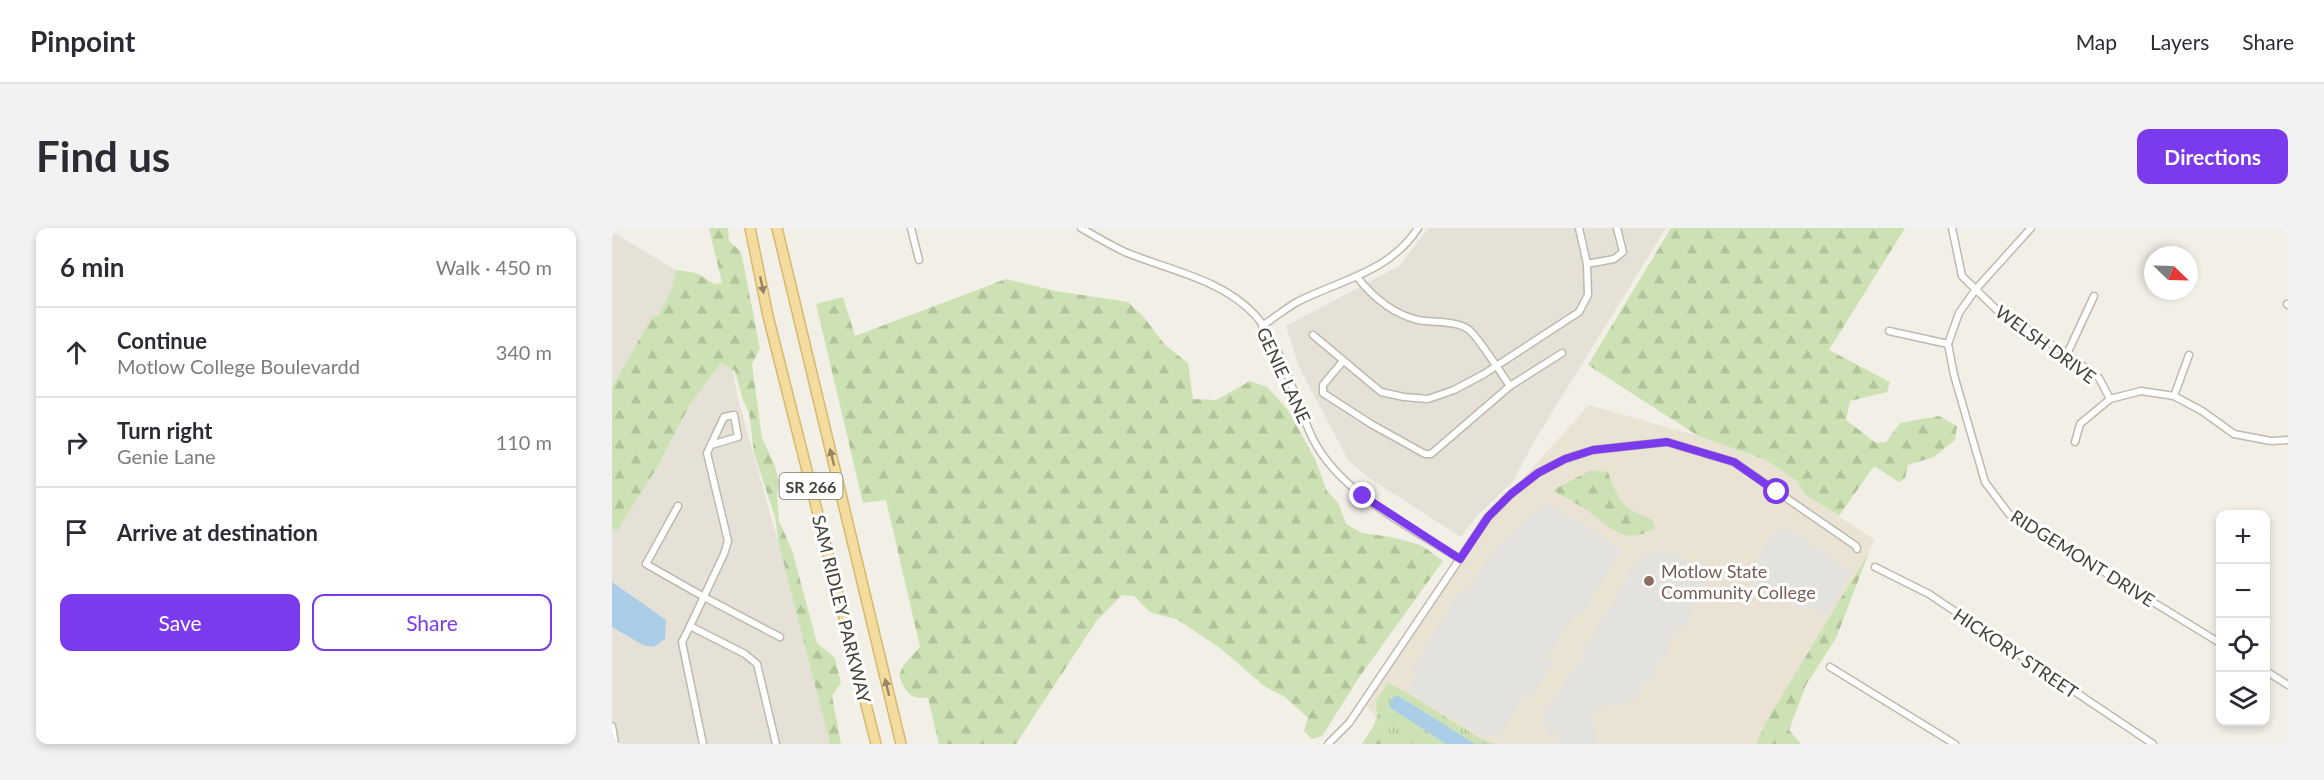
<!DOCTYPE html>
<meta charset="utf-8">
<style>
:root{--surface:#fff;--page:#f2f2f3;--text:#2b2b33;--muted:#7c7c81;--line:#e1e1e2;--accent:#7c3aed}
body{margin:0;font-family:Lato,sans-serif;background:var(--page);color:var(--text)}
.controls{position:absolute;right:18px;bottom:18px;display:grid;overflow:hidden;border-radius:12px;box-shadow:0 3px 9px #0003}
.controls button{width:54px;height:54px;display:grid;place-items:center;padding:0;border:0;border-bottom:2px solid var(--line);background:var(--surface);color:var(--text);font:30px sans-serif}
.compass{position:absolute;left:1532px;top:18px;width:54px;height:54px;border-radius:50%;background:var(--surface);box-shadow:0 3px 9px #0003;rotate:113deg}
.stop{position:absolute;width:18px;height:18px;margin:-14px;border:4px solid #7c3aed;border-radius:50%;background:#fff}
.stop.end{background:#7c3aed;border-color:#fff;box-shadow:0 2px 6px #0008}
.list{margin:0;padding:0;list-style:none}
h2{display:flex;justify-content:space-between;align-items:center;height:78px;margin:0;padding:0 24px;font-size:26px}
h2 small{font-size:20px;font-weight:400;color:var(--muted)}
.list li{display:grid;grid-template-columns:39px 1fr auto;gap:18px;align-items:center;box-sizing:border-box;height:90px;padding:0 24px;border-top:2px solid var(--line)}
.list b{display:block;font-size:22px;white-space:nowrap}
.list p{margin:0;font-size:20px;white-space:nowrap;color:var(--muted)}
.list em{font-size:20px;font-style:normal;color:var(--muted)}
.actions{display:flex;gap:12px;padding:18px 24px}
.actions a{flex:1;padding:14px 0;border:2px solid var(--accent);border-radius:12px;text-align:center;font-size:21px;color:var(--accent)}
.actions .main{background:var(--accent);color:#fff}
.icon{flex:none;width:33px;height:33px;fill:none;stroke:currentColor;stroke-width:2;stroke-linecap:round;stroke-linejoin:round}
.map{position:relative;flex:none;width:1676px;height:516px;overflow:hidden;border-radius:12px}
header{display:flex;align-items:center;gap:36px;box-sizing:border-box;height:84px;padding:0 30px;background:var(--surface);border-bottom:2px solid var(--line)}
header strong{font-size:28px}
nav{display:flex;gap:33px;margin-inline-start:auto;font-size:21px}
.intro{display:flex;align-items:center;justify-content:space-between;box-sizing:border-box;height:144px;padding:0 36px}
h1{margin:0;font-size:42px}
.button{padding:15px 27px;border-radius:12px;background:var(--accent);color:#fff;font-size:21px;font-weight:700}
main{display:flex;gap:36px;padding:0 36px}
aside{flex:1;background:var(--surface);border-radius:12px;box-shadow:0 3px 9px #0003}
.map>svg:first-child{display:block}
.residential{fill:#e5e1d6}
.education{fill:#eae3d3}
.grass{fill:url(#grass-tufts)}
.forest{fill:url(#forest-firs)}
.parking{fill:#e3e2df}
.water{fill:#aacee8}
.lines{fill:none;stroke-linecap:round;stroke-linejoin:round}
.minor-casing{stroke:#bfb9ae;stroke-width:9}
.primary-casing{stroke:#d7b970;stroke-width:12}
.minor{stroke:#fff;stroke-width:6}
.primary{stroke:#f4dc9f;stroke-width:9}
.oneway{fill:#938666}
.route{stroke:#7c3aed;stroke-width:8}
.education-dot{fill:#8d6e63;stroke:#fff;stroke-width:2}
.labels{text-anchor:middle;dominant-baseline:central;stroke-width:6;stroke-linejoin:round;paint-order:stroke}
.shield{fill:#fff;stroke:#7c7973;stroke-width:1.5}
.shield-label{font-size:16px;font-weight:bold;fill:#443f37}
.street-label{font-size:18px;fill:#443f37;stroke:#fff}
.education-label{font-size:18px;fill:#785e54;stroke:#fff;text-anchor:start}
</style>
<header>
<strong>Pinpoint</strong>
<nav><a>Map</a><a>Layers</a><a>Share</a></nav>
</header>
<div class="intro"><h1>Find us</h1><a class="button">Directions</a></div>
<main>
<aside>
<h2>6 min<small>Walk · 450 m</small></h2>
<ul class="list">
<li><svg class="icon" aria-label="ahead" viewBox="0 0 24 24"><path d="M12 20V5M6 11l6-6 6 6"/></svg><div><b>Continue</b><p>Motlow College Boulevardd</p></div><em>340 m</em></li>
<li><svg class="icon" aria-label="right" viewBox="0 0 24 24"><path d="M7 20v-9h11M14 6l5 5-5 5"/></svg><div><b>Turn right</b><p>Genie Lane</p></div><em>110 m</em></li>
<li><svg class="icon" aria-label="arrive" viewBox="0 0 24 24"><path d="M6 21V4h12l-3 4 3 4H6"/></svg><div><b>Arrive at destination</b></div></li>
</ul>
<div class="actions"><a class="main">Save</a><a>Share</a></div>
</aside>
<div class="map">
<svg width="1676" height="516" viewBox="0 0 1676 516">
<defs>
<pattern id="grass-tufts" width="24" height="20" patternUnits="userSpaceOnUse" patternTransform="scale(1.5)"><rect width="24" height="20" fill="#cde2b4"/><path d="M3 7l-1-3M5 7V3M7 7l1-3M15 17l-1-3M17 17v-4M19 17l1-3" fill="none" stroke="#b1c39b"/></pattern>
<pattern id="forest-firs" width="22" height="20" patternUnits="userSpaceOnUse" patternTransform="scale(1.5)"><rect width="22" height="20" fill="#cde2b4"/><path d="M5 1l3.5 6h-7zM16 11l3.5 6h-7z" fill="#b1c39b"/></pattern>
</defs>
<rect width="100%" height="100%" fill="#f2efe7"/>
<g class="residential">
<path d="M 817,0 L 1054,0 L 926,207 L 901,253 L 865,288 L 849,309 L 757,250 L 736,232 L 687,139 L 674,98 L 787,38 Z"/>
<path d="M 0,4 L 64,42 L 61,57 L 47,87 L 40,89 L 0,159 Z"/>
<path d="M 109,134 L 120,139 L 126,171 L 167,317 L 218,516 L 0,516 L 0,300 L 5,302 L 46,238 L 77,178 Z"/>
</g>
<path class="education" d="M 977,177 L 1086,208 L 1154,232 L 1185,253 L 1194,267 L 1263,312 L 1222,384 L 1154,494 L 1144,516 L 802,516 L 769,495 L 751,474 L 876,289 Z"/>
<path class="grass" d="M 776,455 L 794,464 L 869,511 L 884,516 L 797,516 L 762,497 L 765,486 L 764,473 Z"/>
<g class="forest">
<path d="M 97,0 L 116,0 L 117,13 L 129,24 L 148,120 L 140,136 L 150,210 L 163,238 L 167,254 L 165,267 L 167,293 L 180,322 L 205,415 L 223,430 L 229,455 L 220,468 L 229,516 L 218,516 L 167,317 L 163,289 L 142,225 L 137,184 L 131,173 L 123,143 L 109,135 L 77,178 L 46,238 L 5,303 L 0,300 L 0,159 L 40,89 L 47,87 L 61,57 L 64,42 L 84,45 L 103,56 L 110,55 Z"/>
<path d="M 1059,0 L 1293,0 L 1217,122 L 1278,154 L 1275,164 L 1238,173 L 1234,192 L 1264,215 L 1274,214 L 1288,195 L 1327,188 L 1345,198 L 1343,212 L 1322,229 L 1296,237 L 1293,250 L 1287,254 L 1262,238 L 1227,288 L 1194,267 L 1185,253 L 1154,232 L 1086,208 L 976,137 Z"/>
<path d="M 394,51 L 444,63 L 516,74 L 531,88 L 553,117 L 576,135 L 581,171 L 604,172 L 638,153 L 655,159 L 676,182 L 703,231 L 715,263 L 727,276 L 734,296 L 750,305 L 779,309 L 809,317 L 831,333 L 748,448 L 710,508 L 700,511 L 692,503 L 696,490 L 673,469 L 652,458 L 608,420 L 566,392 L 538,384 L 522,368 L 510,367 L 485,392 L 404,516 L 327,516 L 316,470 C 297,471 294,465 287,448 L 291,438 L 308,419 L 274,272 L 251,275 L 204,76 L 231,69 L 243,108 Z"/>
<path d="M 979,242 L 996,244 C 1000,256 1008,276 1019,282 C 1027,287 1034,287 1041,293 L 1043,300 C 1012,318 1001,301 977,284 C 966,275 952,270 941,262 Z"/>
<path d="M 1258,322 L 1224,410 L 1194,457 L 1177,502 L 1189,516 L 1144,516 L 1154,494 Z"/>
<path d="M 762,497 L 793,513 L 797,516 L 750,516 Z"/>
</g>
<g class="parking">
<path d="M 935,275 L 1010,321 L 969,388 L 963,385 L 936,429 L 941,433 L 918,471 L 912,467 L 886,511 L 876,506 L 873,510 L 796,464 L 805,446 L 799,443 L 850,359 L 857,363 L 879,325 L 925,282 L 931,280 Z"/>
<path d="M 1174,300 L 1240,343 L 1212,389 L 1194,377 L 1190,382 L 1138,349 L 1146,337 L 1149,336 L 1145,331 L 1163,302 L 1170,306 Z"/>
<path d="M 1057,322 L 1060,329 L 1066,327 L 1076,333 L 1076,339 L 1082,338 L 1084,344 L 1096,351 L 1096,357 L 1093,358 L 1095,364 L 1089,374 L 1080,376 L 1080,382 L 1078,383 L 1079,389 L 1073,399 L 1064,401 L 1065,408 L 1057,410 L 1058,419 L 1053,429 L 1046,431 L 1047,436 L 1041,438 L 1043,444 L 1037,454 L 1029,456 L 1031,463 L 1024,465 L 1026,471 L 977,482 L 985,516 L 947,516 L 946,505 L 937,508 L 930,487 L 936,485 L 935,480 L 941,468 L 949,467 L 947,460 L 954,459 L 952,452 L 958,443 L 965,441 L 963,435 L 971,433 L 970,422 L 976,412 L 982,411 L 980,405 L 987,404 L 985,397 L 991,387 L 997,385 L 996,380 L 1003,378 L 1001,371 L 1007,362 L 1013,360 L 1012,354 L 1018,353 L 1016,346 L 1023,336 L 1029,335 L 1028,329 Z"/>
</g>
<g class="water">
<path d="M 0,354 L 54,392 L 53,411 L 42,419 L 31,417 L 0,399 Z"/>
<path d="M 785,467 L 863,516 L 834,516 L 777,479 L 779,472 Z"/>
</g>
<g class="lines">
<g class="minor-casing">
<g id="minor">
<path d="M 299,0 L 307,32"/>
<path d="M 469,0 C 483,8 498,17 513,24 C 556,42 610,51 643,87 C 670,116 683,175 701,211 C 728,265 798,299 848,331"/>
<path d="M 1340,0 L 1350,48 L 1388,85 L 1455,126 L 1487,150 L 1498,171"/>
<path d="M 1419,0 L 1364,61 L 1347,85 L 1336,116 L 1342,147 L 1373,254 L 1397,286 L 1608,415"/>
<path d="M 975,36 L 1002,31 L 1011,24 L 1005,0"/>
<path d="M 1675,76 L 1676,77"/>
<path d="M 650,98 C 662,90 673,81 685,74 C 728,52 778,44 806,0"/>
<path d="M 1277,103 L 1336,116"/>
<path d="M 701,107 L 769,164 L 792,169 L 816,171 L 842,162 L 872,146 L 967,84 L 976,67 L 975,36 L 967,0"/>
<path d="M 1455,126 L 1482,68"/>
<path d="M 731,133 L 711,157 L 711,165 L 759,196 L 813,226 L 819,226 L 898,158 C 890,147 865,107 856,101 C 842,92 822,95 806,92 C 781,86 760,68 745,49"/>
<path d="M 898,158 L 950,125"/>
<path d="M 1562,168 L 1577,127"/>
<path d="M 1463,214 L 1468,196 L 1498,171 L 1529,163 L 1562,168 L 1590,183 L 1622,206 L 1659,213 L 1676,212"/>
<path d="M 66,278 L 34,336 L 92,369 L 168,409"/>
<path d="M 1263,339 L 1317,366 L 1541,516"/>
<path d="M 78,398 L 112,326 L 116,313 L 95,225 L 112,189 L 122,187 L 126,209 L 99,217"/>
<path d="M 1218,439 L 1343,516"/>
<path d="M 1654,443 L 1676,457"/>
<path d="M 0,498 L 3,516"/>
<path d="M 91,516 L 70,414 L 78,398 L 133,426 L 145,436 L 164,516"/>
<path d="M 716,516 L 737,495 L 876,289 L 899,266 L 926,245 L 953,231 L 981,222 L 1055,214 L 1122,234 L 1244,318 L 1245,321"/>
</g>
</g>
<g class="primary-casing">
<g id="primary">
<path d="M 138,0 L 156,88 L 264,516"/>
<path d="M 165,0 L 289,516"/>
</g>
</g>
<use href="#minor" class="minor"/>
<use href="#primary" class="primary"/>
</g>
<defs><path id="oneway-solid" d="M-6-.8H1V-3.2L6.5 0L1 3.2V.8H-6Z" transform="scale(1.5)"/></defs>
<g class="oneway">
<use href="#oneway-solid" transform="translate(150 57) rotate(78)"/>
<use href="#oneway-solid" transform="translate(220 229) rotate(-104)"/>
<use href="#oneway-solid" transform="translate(275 459) rotate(-104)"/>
</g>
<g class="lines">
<path class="route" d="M 751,268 L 848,331 L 876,289 L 899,266 L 926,245 L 953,231 L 981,222 L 1055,214 L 1122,234 L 1165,264"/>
</g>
<circle class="education-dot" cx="1037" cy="353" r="6"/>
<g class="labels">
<rect class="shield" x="167.5" y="245" width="63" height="26" rx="4.5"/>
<g class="shield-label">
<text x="199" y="258">SR 266</text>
</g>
<g class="street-label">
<text transform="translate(1434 116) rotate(36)">WELSH DRIVE</text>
<text transform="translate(672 147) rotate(65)">GENIE LANE</text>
<text transform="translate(1471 330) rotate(32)">RIDGEMONT DRIVE</text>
<text transform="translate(230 381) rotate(76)">SAM RIDLEY PARKWAY</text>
<text transform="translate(1404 425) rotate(34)">HICKORY STREET</text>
</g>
<g class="education-label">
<text x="1049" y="343">Motlow State<tspan x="1049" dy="21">Community College</tspan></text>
</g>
</g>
</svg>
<div class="controls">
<button>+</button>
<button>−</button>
<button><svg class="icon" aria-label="locate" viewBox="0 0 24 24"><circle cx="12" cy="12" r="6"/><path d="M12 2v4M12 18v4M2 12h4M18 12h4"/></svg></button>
<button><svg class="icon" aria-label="layers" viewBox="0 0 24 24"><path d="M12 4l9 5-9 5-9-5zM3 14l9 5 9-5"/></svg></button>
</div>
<svg class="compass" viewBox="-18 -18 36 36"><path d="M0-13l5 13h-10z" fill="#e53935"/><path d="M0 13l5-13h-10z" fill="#7c7c81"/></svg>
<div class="stop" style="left:1165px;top:264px"></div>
<div class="stop end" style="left:751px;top:268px"></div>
</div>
</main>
